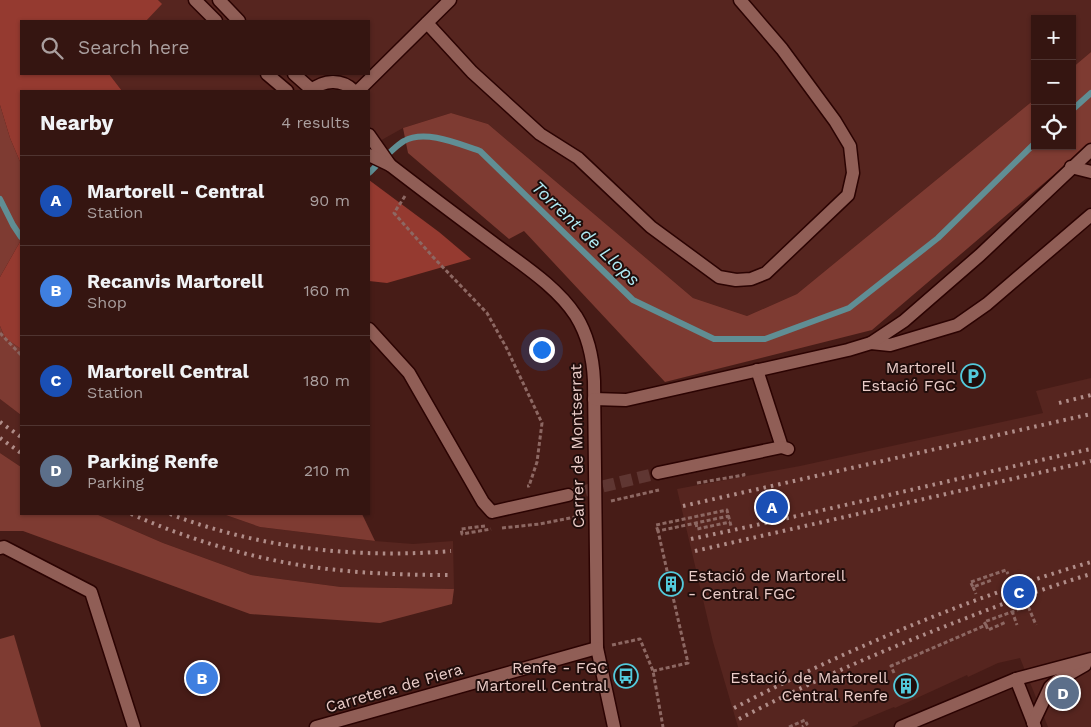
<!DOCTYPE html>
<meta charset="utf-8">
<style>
:root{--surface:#351511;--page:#3d1e1a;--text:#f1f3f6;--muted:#aa9f9f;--line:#4f3431;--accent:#53cadc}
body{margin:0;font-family:"Work Sans",sans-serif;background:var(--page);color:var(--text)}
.controls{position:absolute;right:15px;top:15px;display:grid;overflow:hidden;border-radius:0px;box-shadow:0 1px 4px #0004}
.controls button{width:45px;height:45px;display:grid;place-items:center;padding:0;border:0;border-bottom:1px solid var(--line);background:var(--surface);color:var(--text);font:25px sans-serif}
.you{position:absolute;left:541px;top:349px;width:18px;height:18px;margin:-12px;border:4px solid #fff;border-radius:50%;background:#1a73e8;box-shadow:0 0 0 8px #1a73e833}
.badge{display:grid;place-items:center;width:32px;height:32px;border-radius:50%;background:var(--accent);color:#fff;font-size:16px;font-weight:700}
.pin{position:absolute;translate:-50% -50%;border:2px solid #fff;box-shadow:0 1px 5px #0006}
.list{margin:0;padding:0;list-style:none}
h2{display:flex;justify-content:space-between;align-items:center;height:65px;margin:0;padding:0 20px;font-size:21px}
h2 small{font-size:16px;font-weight:400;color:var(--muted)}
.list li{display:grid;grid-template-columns:32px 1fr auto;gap:15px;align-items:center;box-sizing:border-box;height:90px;padding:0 20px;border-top:1px solid var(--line)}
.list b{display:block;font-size:19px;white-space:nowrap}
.list p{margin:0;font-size:16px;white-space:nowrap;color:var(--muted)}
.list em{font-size:16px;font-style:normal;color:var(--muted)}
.icon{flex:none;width:28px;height:28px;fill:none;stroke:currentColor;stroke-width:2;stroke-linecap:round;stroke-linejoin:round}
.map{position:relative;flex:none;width:1091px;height:727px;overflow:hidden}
.search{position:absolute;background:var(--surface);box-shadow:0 1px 4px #0004;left:20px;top:20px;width:350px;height:55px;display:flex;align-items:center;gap:12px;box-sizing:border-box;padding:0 18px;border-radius:0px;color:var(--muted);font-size:19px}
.panel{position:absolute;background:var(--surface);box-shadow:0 1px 4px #0004;left:20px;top:90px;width:350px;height:425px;border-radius:0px}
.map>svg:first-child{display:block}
.built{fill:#56251f}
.green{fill:#7e3b32}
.forest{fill:#953a30}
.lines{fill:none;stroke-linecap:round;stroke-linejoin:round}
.stream{stroke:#608e94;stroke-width:6}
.minor-tunnel{stroke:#5f3632;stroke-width:12;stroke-dasharray:12 6;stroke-linecap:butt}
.minor-casing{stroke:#2b0302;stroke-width:15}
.path{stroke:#8d6863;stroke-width:3;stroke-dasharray:4 2.5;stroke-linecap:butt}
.minor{stroke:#905e56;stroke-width:12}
.rail{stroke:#b08d89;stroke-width:4;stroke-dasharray:2.5 5;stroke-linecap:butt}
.labels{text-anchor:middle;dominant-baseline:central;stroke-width:4;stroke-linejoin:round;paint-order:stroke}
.poi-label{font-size:16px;fill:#eaccc8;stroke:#200d0b;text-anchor:end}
.street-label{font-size:16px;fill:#eaccc8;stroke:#200d0b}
.water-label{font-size:18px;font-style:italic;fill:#afebf5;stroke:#200d0b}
</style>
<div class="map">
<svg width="1091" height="727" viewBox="0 0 1091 727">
<rect width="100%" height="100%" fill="#471c17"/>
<g class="built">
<path d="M 158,0 L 1091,0 L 1091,52 L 1072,68 L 1072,19 L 1035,19 L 1035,99 L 797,294 L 747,316 L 693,298 L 488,124 L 451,113 L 403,128 L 369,147 L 369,91 L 122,91 L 109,74 L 369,74 L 369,21 L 146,21 L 161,4 Z"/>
<path d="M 1091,378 L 1091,727 L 1048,727 L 1020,658 L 998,663 L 968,677 L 967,675 L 895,708 L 894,707 L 858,722 L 858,724 L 851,727 L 738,727 L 713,642 L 677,489 L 800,466 L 1043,413 L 1036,391 Z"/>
<path d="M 0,399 L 21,415 L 21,467 L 0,453 Z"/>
<path d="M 96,514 L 223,514 L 260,527 L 375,541 L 413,544 L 453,541 L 454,589 L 341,587 L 251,575 L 163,543 Z"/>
</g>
<g class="green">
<path d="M 1091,52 L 1091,143 L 872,330 L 665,382 L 524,231 L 509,239 L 408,153 L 403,128 L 451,113 L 488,124 L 693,298 L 747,316 L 797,294 L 1035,99 L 1035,146 L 1072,146 L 1072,68 Z"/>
<path d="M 0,105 L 10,138 L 21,164 L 21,240 L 0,277 Z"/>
<path d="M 0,326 L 5,338 L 21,349 L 21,415 L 0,399 Z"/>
<path d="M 0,453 L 21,467 L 21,514 L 96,514 L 163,543 L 251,575 L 341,587 L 454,589 L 452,604 L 380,623 L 250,614 L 23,531 L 0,531 Z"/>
<path d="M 223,514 L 362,514 L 375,541 L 260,527 Z"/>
<path d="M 14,635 L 41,727 L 0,727 L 0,639 Z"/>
</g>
<g class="forest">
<path d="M 0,0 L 158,0 L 162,4 L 146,21 L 21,21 L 21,74 L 109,74 L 122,91 L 21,91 L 21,164 L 10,138 L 0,105 Z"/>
<path d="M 369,180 L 439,232 L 471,259 L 387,283 L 369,281 Z"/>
<path d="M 21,240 L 21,349 L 5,338 L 0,326 L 0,277 Z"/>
</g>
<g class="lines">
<g class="stream">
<path d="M 1072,110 L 1091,93"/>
<path d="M 369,173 C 376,166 396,145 404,141 C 425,129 459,144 480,151 L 633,300 L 714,339 L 765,339 L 849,308 L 938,238 L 1035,143"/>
<path d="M 0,199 L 13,225 L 21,237"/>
</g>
<path class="minor-tunnel" d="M 568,495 L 658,473"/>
<g class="minor-casing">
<g id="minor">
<path d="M 195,0 L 216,21"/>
<path d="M 219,0 L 239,21"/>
<path d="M 427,23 L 472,72 L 540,134 L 578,158 L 651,227 L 719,277 L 736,280 L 751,279 L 766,273 L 848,195 L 853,173 L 850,146 L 835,121 L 782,49 L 740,0"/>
<path d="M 267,74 L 287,91"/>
<path d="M 294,74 L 312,90"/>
<path d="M 310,91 C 324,80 341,78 354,91"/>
<path d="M 358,91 L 450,0"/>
<path d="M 369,135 L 390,165"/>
<path d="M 369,155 L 390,165 C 425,192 461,219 496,245 C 524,266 557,287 576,316 C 589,337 593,358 594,381 L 597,648 L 614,727"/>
<path d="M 1071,167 L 1091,172"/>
<path d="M 369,329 L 409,373 L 483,502 L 492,512 L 568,495"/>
<path d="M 871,343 L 890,345 L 957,325 L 987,304 L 1091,215"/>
<path d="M 757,370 L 782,447 L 788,449"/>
<path d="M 594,399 L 626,400 L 848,350 L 871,343 L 904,321 L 980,255 L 1091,150"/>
<path d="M 658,473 L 782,447"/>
<path d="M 0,548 L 4,547 L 91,592 L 134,727"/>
<path d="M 1016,679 L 1035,727"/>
<path d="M 1033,723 L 1050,687 L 1057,681 L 1085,665"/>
<path d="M 316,727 L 597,648"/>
<path d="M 901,727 L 1016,679 L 1091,659"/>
</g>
</g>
<g class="path">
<path d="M 405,196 L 394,213 L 433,257 L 487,313 L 506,347 L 542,423 L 537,462 L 529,486 L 527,486"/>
<path d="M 0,333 L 21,355"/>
<path d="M 697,483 L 744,475 L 743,471"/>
<path d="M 611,501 L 659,490"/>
<path d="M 696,523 L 697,529 L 730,522"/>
<path d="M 485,526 L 461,529 L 462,534 L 491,529"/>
<path d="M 502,528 L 540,524 L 580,516"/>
<path d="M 658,531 L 656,525 L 727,510 L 731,526"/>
<path d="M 971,582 L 1006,570 L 1008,574"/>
<path d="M 971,583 L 973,587 L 992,580"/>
<path d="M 973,587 L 976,594"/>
<path d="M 1012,611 L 1017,625"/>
<path d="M 986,625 L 988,630 L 1006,622"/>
<path d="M 612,645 L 640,639 L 653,671 L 663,727"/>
<path d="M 653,671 L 688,663 L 658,531 L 729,516"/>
<path d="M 894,673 L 891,666 L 986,625 L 984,622 L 1028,606 L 1036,625"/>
<path d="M 789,727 L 805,720 L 807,724 L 802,727"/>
</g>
<use href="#minor" class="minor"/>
<g class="rail">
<path d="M 1059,403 L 1091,395"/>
<path d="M 0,422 L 21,437"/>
<path d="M 0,438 L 21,453"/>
<path d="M 683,506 L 1091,414"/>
<path d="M 131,514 C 181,536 234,553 288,563 C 342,573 397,575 452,575"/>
<path d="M 170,514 C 258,548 357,559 451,551"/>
<path d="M 691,539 C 825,511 958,478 1091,449"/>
<path d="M 695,551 L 1091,461"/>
<path d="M 734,708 C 848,649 968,598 1091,562"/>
<path d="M 739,719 C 808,683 879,652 951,624 C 997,606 1044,588 1091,574"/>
</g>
</g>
<defs>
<g id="parking-ring" transform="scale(1.25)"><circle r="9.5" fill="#200d0b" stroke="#53cadc" stroke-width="1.5"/><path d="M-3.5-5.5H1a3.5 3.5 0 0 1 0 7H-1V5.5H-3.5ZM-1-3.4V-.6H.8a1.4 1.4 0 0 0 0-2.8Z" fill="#53cadc"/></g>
<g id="building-ring" transform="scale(1.25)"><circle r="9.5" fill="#200d0b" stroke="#53cadc" stroke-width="1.5"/><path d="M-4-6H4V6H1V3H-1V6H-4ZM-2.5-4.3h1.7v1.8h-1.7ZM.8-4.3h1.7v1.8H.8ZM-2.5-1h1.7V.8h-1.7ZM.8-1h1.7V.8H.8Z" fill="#53cadc"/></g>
<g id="bus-ring" transform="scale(1.25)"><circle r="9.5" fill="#200d0b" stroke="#53cadc" stroke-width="1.5"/><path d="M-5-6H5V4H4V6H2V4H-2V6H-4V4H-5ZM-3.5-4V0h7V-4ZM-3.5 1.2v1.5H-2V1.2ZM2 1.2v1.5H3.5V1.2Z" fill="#53cadc"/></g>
</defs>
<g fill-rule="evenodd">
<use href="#parking-ring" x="973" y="376"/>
<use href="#building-ring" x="671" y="584"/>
<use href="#bus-ring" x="626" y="676"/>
<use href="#building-ring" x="906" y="686"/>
</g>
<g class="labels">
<g class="poi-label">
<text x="956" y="367">Martorell<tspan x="956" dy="18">Estació FGC</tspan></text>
<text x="688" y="575" text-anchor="start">Estació de Martorell<tspan x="688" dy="18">- Central FGC</tspan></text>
<text x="608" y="667">Renfe - FGC<tspan x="608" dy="18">Martorell Central</tspan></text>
<text x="888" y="677">Estació de Martorell<tspan x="888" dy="18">Central Renfe</tspan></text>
</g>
<g class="street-label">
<text transform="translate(577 446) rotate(-91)">Carrer de Montserrat</text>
<text transform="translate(394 688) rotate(-16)">Carretera de Piera</text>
</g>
<g class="water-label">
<text transform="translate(586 233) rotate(44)">Torrent de Llops</text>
</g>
</g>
</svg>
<div class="controls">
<button>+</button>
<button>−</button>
<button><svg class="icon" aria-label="locate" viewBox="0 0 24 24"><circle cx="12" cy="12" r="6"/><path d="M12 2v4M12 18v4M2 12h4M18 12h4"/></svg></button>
</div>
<div class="you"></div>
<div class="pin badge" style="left:772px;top:507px;background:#1a4fb4">A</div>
<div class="pin badge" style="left:202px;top:678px;background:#3f7fe0">B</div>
<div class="pin badge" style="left:1019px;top:592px;background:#1a4fb4">C</div>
<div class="pin badge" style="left:1063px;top:693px;background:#5c6f8a">D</div>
<div class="search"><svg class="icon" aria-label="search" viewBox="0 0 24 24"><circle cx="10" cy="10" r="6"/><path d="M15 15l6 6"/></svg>Search here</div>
<section class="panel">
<h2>Nearby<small>4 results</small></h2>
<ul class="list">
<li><span class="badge" style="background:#1a4fb4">A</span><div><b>Martorell - Central</b><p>Station</p></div><em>90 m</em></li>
<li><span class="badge" style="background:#3f7fe0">B</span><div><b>Recanvis Martorell</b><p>Shop</p></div><em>160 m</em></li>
<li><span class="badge" style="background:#1a4fb4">C</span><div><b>Martorell Central</b><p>Station</p></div><em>180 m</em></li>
<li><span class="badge" style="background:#5c6f8a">D</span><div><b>Parking Renfe</b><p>Parking</p></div><em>210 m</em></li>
</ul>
</section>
</div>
